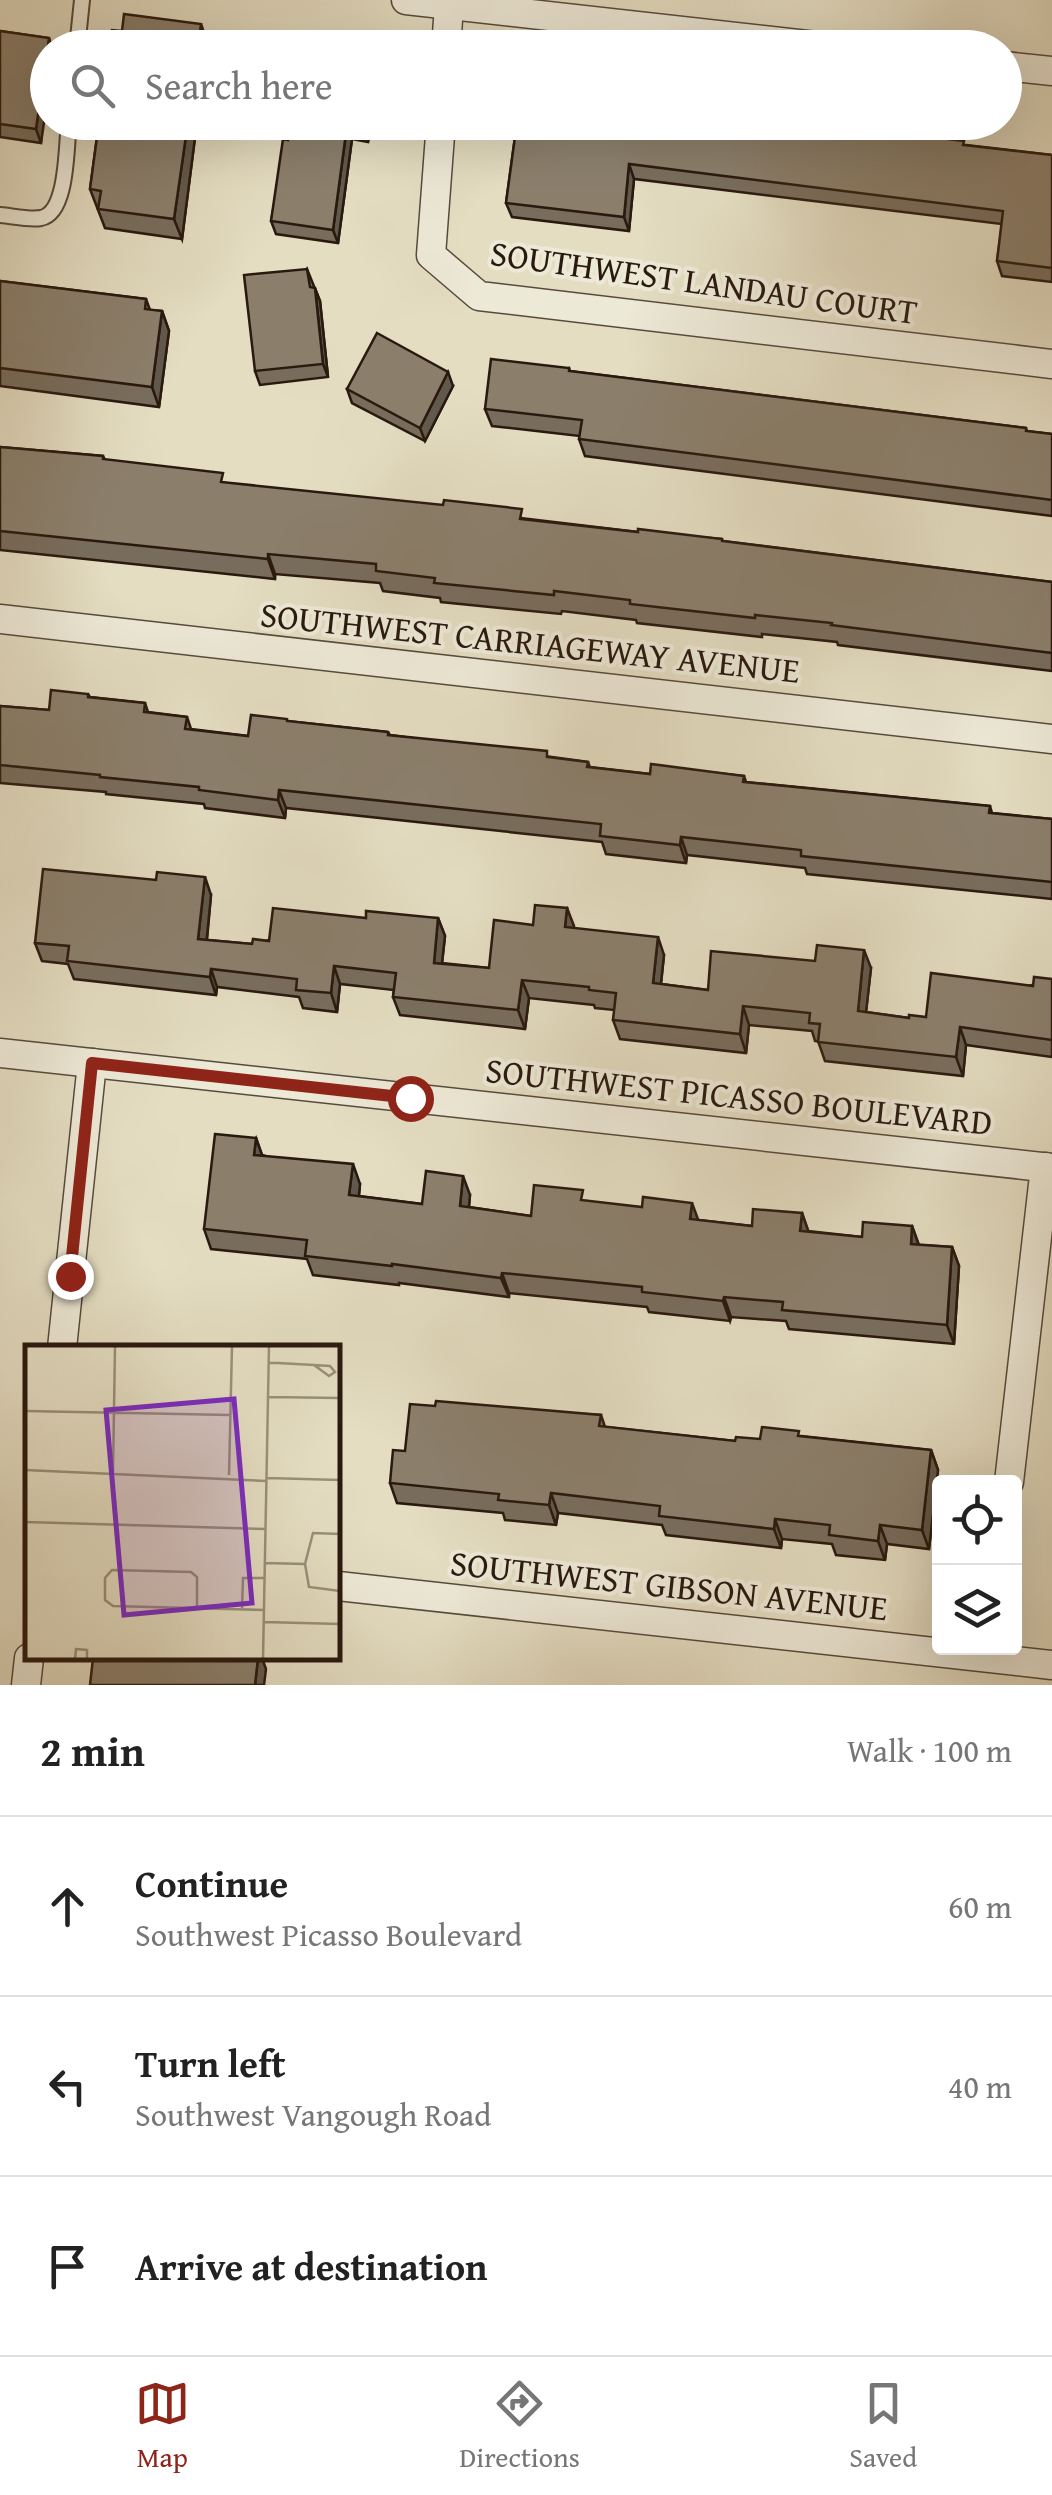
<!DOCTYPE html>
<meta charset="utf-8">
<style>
:root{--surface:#fff;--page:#f2f2f2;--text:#222;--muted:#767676;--line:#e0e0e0;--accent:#8f2418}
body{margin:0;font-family:"Gentium Book Plus",serif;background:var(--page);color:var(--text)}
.controls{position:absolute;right:30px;bottom:30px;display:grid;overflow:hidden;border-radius:10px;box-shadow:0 10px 40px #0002}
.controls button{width:90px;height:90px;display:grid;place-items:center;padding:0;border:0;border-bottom:2px solid var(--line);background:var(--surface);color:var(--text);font:50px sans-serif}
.stop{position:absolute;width:30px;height:30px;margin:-22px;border:8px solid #8f2418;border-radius:50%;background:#fff}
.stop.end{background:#8f2418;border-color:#fff;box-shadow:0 2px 10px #0008}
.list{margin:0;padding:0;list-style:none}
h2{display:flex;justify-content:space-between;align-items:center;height:130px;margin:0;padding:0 40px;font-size:42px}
h2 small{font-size:32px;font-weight:400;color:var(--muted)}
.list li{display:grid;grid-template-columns:65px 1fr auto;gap:30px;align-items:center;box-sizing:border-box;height:180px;padding:0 40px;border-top:2px solid var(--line)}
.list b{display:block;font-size:38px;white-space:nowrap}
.list p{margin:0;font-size:32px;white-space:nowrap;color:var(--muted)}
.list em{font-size:32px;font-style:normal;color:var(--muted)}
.icon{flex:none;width:55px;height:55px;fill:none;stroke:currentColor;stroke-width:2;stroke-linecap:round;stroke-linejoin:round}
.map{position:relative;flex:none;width:1052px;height:1685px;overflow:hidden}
.search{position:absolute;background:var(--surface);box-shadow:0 10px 40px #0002;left:30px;right:30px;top:30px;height:110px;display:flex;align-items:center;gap:25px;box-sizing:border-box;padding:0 35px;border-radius:55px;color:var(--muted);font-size:38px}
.sheet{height:670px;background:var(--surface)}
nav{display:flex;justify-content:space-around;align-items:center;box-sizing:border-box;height:140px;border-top:2px solid var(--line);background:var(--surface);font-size:28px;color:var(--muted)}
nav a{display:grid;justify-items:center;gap:5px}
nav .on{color:var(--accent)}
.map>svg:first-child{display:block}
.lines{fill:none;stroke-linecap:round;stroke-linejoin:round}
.lane-casing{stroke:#584a3c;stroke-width:18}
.street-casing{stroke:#584a3c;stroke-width:31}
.lane{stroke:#ede9d7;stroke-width:14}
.street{stroke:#ede9d7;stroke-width:28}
.wall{fill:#786d5d;stroke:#2a190f;stroke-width:2.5}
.shaded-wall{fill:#61594c;stroke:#2a190f;stroke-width:2.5}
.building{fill:#8b7f6c;stroke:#2a190f;stroke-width:2.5}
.route{stroke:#8f2418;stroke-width:12}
.labels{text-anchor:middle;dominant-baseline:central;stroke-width:8;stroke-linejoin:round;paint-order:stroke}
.street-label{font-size:35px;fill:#2a190f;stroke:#ede9d7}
.inset-road{fill:none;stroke:#9a8f7a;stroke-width:2.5}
.view{fill:#7b2cbf;fill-opacity:0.15;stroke:#7b2cbf;stroke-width:5}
.inset-edge{fill:none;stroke:#2a190f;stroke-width:5}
</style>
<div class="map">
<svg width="1052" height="1685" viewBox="0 0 1052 1685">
<rect width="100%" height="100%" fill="#e4ddc2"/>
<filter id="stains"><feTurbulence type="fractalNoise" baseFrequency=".002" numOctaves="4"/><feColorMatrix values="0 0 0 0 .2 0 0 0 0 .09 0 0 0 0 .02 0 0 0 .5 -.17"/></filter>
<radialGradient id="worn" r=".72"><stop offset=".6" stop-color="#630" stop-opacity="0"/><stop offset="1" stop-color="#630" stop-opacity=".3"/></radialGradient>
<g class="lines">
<g class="lane-casing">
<g id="lane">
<path d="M 77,48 L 82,0"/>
<path d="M 0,215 C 13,216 28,220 41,218 C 68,213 66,146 69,122"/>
</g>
</g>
<g class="street-casing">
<g id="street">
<path d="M 406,0 L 834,48"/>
<path d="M 446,48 L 449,6"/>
<path d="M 1004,66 L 1052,71"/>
<path d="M 441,122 L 431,255 L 479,296 L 1052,364"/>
<path d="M 0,619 L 1052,739"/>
<path d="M 0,1053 L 1052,1168"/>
<path d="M 62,1348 L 92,1063"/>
<path d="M 1009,1482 L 1045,1167"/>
<path d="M 338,1586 L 1052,1665"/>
<path d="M 26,1685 L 29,1658"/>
</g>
</g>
<use href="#lane" class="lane"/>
<use href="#street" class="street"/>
</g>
<g class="wall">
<path d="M 0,31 L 49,38 L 52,48 L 48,48 L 41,143 L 0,137 Z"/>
<path d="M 99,122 L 197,122 L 182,239 L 105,228 L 90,189 Z"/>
<path d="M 290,122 L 371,122 L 368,142 L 352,139 L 338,243 L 276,234 L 271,221 Z"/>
<path d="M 517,122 L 966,145 L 1052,155 L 1052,282 L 1002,276 L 997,261 L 1002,224 L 634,179 L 629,231 L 512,217 L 506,203 Z"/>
<path d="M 307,269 L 320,301 L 328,377 L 260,385 L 255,371 Z"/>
<path d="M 0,281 L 146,299 L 150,310 L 162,311 L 169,331 L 159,407 L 0,386 Z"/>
<path d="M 569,368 L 570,371 L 1026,428 L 1027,431 L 1052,434 L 1052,516 L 585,456 L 579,439 L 580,436 L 492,426 L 485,409 Z"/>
<path d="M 453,386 L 425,441 L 352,403 L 347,389 Z"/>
<path d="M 0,447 L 103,456 L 105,460 L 226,483 L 638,532 L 722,539 L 723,541 L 1052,582 L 1052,671 L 838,645 L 837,642 L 762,634 L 762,637 L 637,623 L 636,620 L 562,611 L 561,614 L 441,602 L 440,598 L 383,591 L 380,583 L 275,574 L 275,579 L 0,550 Z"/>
<path d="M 88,694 L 90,697 L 145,703 L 148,712 L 187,717 L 191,729 L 248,736 L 288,721 L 388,732 L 390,735 L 588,762 L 590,767 L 650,774 L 689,770 L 744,776 L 746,782 L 990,806 L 992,813 L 1052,819 L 1052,899 L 807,874 L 805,868 L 687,855 L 686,863 L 606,854 L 602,842 L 286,808 L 285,818 L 205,808 L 204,804 L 106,794 L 106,792 L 0,783 L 0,706 L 49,710 Z"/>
<path d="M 211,895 L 207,940 L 252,944 L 366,918 L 438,918 L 445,936 L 442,963 L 489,968 L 533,925 L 567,908 L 573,928 L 664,955 L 661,984 L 708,990 L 871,968 L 866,1012 L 909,1018 L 926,1017 L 1052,979 L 1052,1057 L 966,1045 L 963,1076 L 825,1061 L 818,1041 L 815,1041 L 812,1031 L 749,1025 L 746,1053 L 620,1039 L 613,1020 L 615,1010 L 595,1008 L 594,1005 L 529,998 L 525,1029 L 400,1015 L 393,997 L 394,990 L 340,984 L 337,1012 L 303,1008 L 299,997 L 217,987 L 216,995 L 74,979 L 68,964 L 42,961 L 35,943 Z"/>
<path d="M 256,1138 L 262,1155 L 360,1184 L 359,1196 L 422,1204 L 470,1195 L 469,1207 L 531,1216 L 587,1201 L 698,1220 L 752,1226 L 802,1213 L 808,1231 L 862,1237 L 912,1226 L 919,1245 L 952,1247 L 959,1266 L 954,1344 L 789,1329 L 786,1321 L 731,1317 L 730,1321 L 649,1312 L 647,1307 L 509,1293 L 509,1297 L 399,1283 L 399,1285 L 313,1275 L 307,1259 L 211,1249 L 204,1229 Z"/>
<path d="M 435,1406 L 601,1415 L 605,1427 L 735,1441 L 801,1436 L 931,1450 L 938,1470 L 929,1549 L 887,1544 L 885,1560 L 836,1555 L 832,1544 L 782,1539 L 781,1548 L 666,1535 L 662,1525 L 558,1513 L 556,1525 L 505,1520 L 503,1513 L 397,1503 L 390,1483 L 405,1451 Z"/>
</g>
<g class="shaded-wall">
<path d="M 201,24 L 208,44 L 207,48 L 198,48 Z"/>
<path d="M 49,38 L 52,48 L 48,48 L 48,95 L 41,143 L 36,129 Z"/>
<path d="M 188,122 L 197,122 L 182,239 L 174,219 Z"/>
<path d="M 364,122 L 371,122 L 368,142 L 364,128 Z"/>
<path d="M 347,126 L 352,139 L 338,243 L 333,230 Z"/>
<path d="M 629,164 L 634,179 L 629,231 L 624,217 Z"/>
<path d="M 315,288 L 320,301 L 328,377 L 323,364 Z"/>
<path d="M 162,311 L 169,331 L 159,407 L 152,387 Z"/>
<path d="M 448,372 L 453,386 L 425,441 L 420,428 Z"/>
<path d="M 268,554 L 275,574 L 275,579 L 268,559 Z"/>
<path d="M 279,790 L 286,808 L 285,818 L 278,800 Z"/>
<path d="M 681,837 L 687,855 L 686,863 L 680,845 Z"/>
<path d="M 205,877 L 211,895 L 205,957 L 198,939 Z"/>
<path d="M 567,908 L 574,926 L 572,945 L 565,927 Z"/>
<path d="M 438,918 L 445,936 L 440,981 L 434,963 Z"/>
<path d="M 658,937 L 664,955 L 659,1001 L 653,983 Z"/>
<path d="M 864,950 L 871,968 L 864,1030 L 858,1011 Z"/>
<path d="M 334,966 L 340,984 L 337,1012 L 331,993 Z"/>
<path d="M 211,969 L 217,987 L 216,995 L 210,977 Z"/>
<path d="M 522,980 L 529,998 L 525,1029 L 518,1010 Z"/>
<path d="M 743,1006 L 749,1025 L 746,1053 L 740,1034 Z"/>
<path d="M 960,1027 L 966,1045 L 963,1076 L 956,1057 Z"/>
<path d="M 256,1138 L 263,1158 L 254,1155 Z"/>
<path d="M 353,1164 L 360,1184 L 357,1214 L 349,1195 Z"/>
<path d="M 463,1176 L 470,1195 L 467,1226 L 460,1206 Z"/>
<path d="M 692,1203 L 699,1222 L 690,1219 Z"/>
<path d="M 802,1213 L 809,1233 L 800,1231 Z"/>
<path d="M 912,1226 L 919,1246 L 911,1244 Z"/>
<path d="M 952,1247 L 959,1266 L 954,1344 L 947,1325 Z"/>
<path d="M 502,1273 L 509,1293 L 509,1297 L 501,1278 Z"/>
<path d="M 724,1297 L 731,1317 L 730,1321 L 723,1301 Z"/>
<path d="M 931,1450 L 938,1470 L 929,1549 L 922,1530 Z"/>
<path d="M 551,1493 L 558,1513 L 556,1525 L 549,1505 Z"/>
<path d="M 775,1519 L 782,1539 L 781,1548 L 774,1529 Z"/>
<path d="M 880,1525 L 887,1544 L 885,1560 L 878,1541 Z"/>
<path d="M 258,1658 L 262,1658 L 266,1669 L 264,1685 L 255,1685 Z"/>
</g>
<g class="building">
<path d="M 124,14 L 201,24 L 198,48 L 109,48 L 112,30 L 122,31 Z"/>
<path d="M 0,31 L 49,38 L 36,129 L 0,124 Z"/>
<path d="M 99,122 L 188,122 L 174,219 L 98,209 L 101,191 L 90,189 Z"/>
<path d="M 290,122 L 364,122 L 364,128 L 347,126 L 333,230 L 271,221 L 283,139 L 288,140 Z"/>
<path d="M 517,122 L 813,122 L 964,141 L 963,145 L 1052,155 L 1052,268 L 997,261 L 1003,211 L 629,164 L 624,217 L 506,203 Z"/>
<path d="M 307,269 L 310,287 L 315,288 L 323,364 L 255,371 L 244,275 Z"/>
<path d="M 0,281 L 146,299 L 145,309 L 162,311 L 152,387 L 0,368 Z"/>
<path d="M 377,333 L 448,372 L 420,428 L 347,389 Z"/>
<path d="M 491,359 L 569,368 L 569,371 L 1026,428 L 1026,431 L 1052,434 L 1052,500 L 579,439 L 582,420 L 485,409 Z"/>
<path d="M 0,447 L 103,456 L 103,459 L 223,473 L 221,482 L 443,505 L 444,500 L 522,509 L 520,519 L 638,532 L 638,529 L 722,539 L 722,541 L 1052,582 L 1052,653 L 831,625 L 832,623 L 755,615 L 755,618 L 630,604 L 630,600 L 554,591 L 554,595 L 434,583 L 435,578 L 376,571 L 376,564 L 268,554 L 268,559 L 0,531 Z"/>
<path d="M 51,690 L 88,694 L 88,697 L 145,703 L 144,712 L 187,717 L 185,729 L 248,736 L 251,715 L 287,719 L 287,721 L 388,732 L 388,735 L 547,751 L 547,757 L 588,762 L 587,767 L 650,774 L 651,764 L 744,776 L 743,782 L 990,806 L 989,813 L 1052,819 L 1052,882 L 801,856 L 801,850 L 681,837 L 680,845 L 600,836 L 601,824 L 279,790 L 278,800 L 199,790 L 199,787 L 100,777 L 100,775 L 0,765 L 0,706 L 49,710 Z"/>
<path d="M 43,869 L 156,880 L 157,872 L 205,877 L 198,939 L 252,944 L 253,939 L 269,941 L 273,908 L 366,918 L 366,911 L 438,918 L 434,963 L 489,968 L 494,920 L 533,925 L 535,905 L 567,908 L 565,927 L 658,937 L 653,983 L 708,990 L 711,951 L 815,961 L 817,945 L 864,950 L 858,1011 L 909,1018 L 909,1015 L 926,1017 L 931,973 L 1033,986 L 1034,977 L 1052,979 L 1052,1040 L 960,1027 L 956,1057 L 818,1042 L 820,1024 L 809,1023 L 810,1013 L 743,1006 L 740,1034 L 613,1020 L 616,993 L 589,990 L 589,987 L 522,980 L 518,1010 L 393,997 L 396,973 L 334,966 L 331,993 L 296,990 L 297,979 L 211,969 L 210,977 L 67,961 L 69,946 L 35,943 Z"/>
<path d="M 215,1134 L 256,1138 L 254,1155 L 353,1164 L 349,1195 L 422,1204 L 426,1171 L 463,1176 L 460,1206 L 531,1216 L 534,1185 L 583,1190 L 581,1200 L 642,1207 L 643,1197 L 692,1203 L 690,1219 L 752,1226 L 753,1209 L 802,1213 L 800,1231 L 862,1237 L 863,1222 L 912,1226 L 911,1244 L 952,1247 L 947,1325 L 782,1310 L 783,1302 L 724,1297 L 723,1301 L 642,1292 L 642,1287 L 502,1273 L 501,1278 L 392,1264 L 392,1266 L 305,1256 L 307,1240 L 204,1229 Z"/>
<path d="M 436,1401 L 601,1415 L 599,1426 L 735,1441 L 736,1437 L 760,1439 L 762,1427 L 799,1431 L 798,1436 L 931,1450 L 922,1530 L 880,1525 L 878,1541 L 829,1535 L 830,1525 L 775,1519 L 774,1529 L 659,1516 L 660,1506 L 551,1493 L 549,1505 L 498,1500 L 499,1494 L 390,1483 L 393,1450 L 405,1451 L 410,1404 L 435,1406 Z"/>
<path d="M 93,1658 L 200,1659 L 258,1658 L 255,1685 L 90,1685 Z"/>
</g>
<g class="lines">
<path class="route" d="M 70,1276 L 92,1063 L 410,1098"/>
</g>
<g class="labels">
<g class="street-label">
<text transform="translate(704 282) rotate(8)">SOUTHWEST LANDAU COURT</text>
<text transform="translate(530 642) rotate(6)">SOUTHWEST CARRIAGEWAY AVENUE</text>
<text transform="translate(739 1096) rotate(6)">SOUTHWEST PICASSO BOULEVARD</text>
<text transform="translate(669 1585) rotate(6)">SOUTHWEST GIBSON AVENUE</text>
</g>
</g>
<g transform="translate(25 1345)">
<rect width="315" height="315" fill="#e4ddc2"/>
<path class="inset-road" d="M 244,18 L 253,18 L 289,20 L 305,21 L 310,27 L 304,31 L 289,20M 243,52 L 315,53M 0,66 L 205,70M 0,125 L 242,136M 88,128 L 90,1M 204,130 L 207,1M 242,133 L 315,135M 0,177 L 241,184M 315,189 L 288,188 L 280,219 L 284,242 L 315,246M 240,218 L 280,219M 172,262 L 172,232 L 166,227 L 87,225 L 80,233 L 80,255 L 88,261 L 239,265M 217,263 L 218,233 L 240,233M 239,277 L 315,279M 50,314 L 51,304 L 62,305 L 62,314M 238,314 L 244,1"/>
<path class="view" d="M 209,54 L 227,258 L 99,270 L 81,65 Z"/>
<rect width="315" height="315" class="inset-edge"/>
</g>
<rect width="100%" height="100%" filter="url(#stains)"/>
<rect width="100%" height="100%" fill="url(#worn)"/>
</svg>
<div class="controls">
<button><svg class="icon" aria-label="locate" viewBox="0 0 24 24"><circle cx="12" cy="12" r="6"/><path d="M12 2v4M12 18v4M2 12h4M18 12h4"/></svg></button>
<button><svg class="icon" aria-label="layers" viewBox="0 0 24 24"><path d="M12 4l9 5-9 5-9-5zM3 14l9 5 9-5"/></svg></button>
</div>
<div class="stop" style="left:410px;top:1098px"></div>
<div class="stop end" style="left:70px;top:1276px"></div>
<div class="search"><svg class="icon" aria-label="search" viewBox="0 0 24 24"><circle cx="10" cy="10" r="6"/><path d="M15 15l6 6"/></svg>Search here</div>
</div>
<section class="sheet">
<h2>2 min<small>Walk · 100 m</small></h2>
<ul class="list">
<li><svg class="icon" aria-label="ahead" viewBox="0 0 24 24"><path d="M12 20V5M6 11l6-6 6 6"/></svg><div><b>Continue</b><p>Southwest Picasso Boulevard</p></div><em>60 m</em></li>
<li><svg class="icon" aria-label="left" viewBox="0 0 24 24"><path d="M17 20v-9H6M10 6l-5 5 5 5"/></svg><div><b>Turn left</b><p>Southwest Vangough Road</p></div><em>40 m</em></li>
<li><svg class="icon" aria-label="arrive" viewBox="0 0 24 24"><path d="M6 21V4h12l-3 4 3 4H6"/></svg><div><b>Arrive at destination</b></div></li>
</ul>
</section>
<nav>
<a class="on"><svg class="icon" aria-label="map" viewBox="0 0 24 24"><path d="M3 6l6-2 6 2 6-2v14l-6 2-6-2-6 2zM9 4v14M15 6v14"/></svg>Map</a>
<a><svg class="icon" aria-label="directions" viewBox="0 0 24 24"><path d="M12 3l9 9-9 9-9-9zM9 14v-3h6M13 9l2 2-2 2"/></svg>Directions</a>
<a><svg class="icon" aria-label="saved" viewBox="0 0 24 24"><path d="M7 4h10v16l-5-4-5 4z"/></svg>Saved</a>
</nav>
